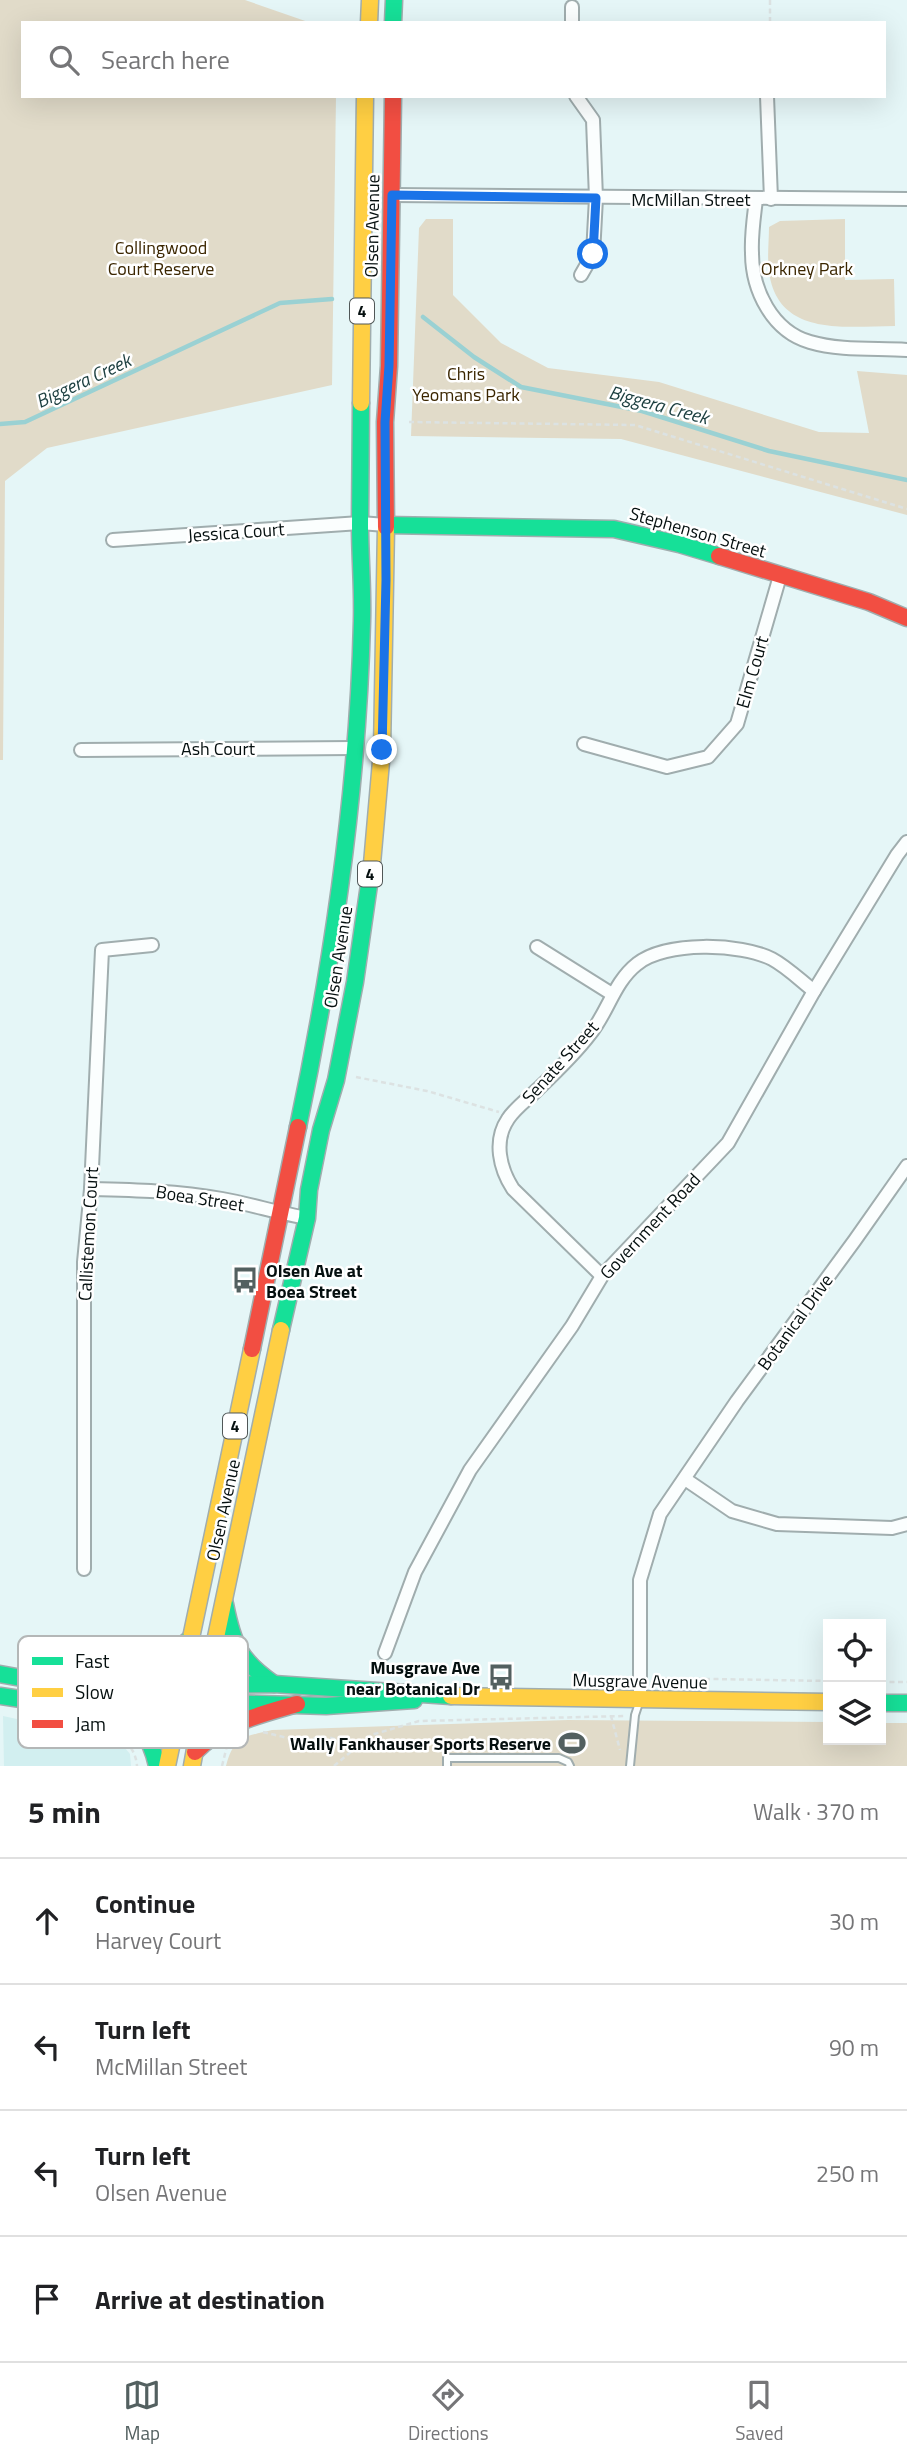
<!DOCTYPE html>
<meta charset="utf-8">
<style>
:root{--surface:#fff;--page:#f2f2f2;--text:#202124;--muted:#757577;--line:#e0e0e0;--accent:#536060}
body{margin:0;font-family:"Titillium Web",sans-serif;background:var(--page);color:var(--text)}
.controls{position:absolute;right:21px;bottom:21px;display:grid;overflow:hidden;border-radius:0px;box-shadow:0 7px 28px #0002}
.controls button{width:63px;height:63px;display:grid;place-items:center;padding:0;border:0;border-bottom:2px solid var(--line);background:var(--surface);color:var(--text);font:35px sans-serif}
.stop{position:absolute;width:21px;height:21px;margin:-16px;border:5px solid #1a73e8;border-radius:50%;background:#fff}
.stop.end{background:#1a73e8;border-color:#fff;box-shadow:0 2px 7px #0008}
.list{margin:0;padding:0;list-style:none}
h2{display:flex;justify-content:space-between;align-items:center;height:91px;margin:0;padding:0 28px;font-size:30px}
h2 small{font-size:23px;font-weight:400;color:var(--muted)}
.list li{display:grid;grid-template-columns:46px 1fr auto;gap:21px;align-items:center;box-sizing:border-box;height:126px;padding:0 28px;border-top:2px solid var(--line)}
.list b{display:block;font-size:26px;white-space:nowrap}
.list p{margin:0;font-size:23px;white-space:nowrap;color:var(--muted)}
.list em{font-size:23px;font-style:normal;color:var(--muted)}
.icon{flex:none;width:38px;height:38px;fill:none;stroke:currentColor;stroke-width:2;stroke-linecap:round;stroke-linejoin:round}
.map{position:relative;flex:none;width:907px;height:1766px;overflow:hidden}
.search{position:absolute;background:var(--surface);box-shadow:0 7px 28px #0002;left:21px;right:21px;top:21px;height:77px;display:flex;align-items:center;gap:18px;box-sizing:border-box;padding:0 24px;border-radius:0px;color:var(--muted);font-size:26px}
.sheet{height:595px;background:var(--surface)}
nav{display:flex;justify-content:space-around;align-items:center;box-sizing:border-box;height:98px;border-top:2px solid var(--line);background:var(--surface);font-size:19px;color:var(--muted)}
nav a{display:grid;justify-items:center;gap:4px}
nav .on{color:var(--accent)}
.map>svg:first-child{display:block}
.built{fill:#d2eff0}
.green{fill:#e1dbc9}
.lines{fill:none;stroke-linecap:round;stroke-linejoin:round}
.stream{stroke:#9ad1d3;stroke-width:4.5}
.lane-casing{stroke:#a0adae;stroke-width:10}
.street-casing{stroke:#a0adae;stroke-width:16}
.fast-casing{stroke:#a0adae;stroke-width:19}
.slow-casing{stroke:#a0adae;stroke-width:19}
.jam-casing{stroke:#a0adae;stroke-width:19}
.path{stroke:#dce2e2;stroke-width:2.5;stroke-dasharray:5 3.5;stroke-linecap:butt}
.lane{stroke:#fbfefe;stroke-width:6}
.street{stroke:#fbfefe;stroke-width:12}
.fast{stroke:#16e098;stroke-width:16}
.slow{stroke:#ffcf43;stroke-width:16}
.jam{stroke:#f24e42;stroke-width:16}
.route{stroke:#1a73e8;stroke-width:9}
.labels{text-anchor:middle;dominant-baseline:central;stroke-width:5;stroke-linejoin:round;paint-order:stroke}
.shield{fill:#fff;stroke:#505757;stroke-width:2}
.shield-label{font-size:16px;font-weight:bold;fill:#050f0f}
.street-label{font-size:18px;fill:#050f0f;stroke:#fff}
.park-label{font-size:18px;fill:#3b2600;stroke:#fff}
.poi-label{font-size:18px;font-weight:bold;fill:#050f0f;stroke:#fff;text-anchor:end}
.water-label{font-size:19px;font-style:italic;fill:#1b3e3f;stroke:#fff}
.key{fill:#fff;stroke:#b4b7b7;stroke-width:2}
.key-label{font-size:19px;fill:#050f0f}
</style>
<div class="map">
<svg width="907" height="1766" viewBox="0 0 907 1766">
<rect width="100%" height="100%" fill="#e5f6f7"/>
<path class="built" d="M 3,1716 L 119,1741 L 130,1754 L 131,1766 L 4,1766 Z"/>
<g class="green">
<path d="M 0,0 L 245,0 L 311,23 L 23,23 L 23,96 L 336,96 L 332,385 L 47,448 L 5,481 L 3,760 L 0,760 Z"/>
<path d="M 426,219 L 453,219 L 453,295 L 501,343 L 548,368 L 659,382 L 819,432 L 869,433 L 857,371 L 907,375 L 907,515 L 621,439 L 411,436 L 419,228 Z"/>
<path d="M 845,219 L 845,280 L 894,279 L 895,326 C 847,326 778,338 769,272 C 767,257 769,241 769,227 L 780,221 Z"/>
<path d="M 568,1720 L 828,1722 L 828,1740 L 881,1740 L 881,1723 L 907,1723 L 907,1766 L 226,1766 C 234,1736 244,1737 272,1730 Z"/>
</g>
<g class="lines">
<g class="stream">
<path d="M 423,317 L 474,357 L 521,387 L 642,411 L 769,451 L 907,480"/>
<path d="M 0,424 L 25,422 L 280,303 L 332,299"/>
</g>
<g class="lane-casing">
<g id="lane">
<path d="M 447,1766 L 447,1758 L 559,1758 L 568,1762 L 570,1766"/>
<path d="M 630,1766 L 635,1715 L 640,1700"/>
</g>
</g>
<g class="street-casing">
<g id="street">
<path d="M 572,23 L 572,7"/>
<path d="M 576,96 L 593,120 L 596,198 L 593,254 L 581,275"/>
<path d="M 767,96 L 771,199"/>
<path d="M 392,195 L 907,199"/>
<path d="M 756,199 C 754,217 751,235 752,253 C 752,290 772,331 810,342 C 840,351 876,348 907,350"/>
<path d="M 113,540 L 360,523 L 386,525"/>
<path d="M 584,744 L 667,767 L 708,757 L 737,724 L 780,576"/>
<path d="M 81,750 L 354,748"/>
<path d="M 537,947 L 612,994"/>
<path d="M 91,1189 C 135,1190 178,1191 222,1199 C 250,1204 278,1213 307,1218"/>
<path d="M 602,1276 L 513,1189 C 500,1169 493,1141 508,1119 C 515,1108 529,1098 538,1089 C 556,1072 575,1054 590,1034 C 608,1012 614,982 637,964 C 665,941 741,943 772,959 C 787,967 801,981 814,991"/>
<path d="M 685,1479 L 732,1511 L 777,1524 L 892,1528 L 907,1524"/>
<path d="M 84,1569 L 84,1262 L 91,1189 L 102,950 L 152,945"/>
<path d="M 385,1653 L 415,1572 L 470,1470 L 572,1326 L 602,1276 L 728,1143 L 814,991 L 897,855 L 907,842"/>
<path d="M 640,1700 L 640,1580 L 660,1514 L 737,1401 L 855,1240 L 907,1166"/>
</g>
</g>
<g class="fast-casing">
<g id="fast">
<path d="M 393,23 L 394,0"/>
<path d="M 386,525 L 614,529 L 679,544 L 719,556"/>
<path d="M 298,1127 C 333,961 358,791 362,621 C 363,589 360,557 360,525 C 360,485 361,444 361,403"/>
<path d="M 281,1330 L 307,1218 L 309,1190 L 321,1130 L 336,1080 L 355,982 L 372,864"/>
<path d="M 225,1604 C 233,1644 239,1660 274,1684"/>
<path d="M 0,1674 L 44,1682 L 93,1686 L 274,1684 L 451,1696"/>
<path d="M 119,1682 L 157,1667 L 191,1638"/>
<path d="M 0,1696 L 41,1702 L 98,1705 L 227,1703 L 326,1706 L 414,1700"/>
<path d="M 881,1703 L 907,1703"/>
<path d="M 113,1707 C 138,1722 151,1737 157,1766"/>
</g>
</g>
<g class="slow-casing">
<g id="slow">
<path d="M 369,23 L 370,0"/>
<path d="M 361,403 L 365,96"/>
<path d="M 372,864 L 382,750 L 386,527"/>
<path d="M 451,1696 L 828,1702"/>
<path d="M 167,1766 L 184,1685 L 191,1638 L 252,1349"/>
<path d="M 192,1766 L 211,1661 L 281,1330"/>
</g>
</g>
<g class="jam-casing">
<g id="jam">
<path d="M 386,527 L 385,422 L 389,366 L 393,96"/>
<path d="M 719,556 L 869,602 L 907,618"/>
<path d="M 252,1349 L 298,1127"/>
<path d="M 195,1752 C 223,1723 259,1715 297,1704"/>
</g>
</g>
<g class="path">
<path d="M 770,0 L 770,23"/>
<path d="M 409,422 L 635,425 L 907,509"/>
<path d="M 356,1077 L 427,1091 L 499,1112"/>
<path d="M 54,1666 L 113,1667"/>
<path d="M 654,1678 L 828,1681"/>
<path d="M 881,1682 L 907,1682"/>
<path d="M 611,1716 L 620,1750"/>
<path d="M 95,1727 C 116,1733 135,1742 137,1766"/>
<path d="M 263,1732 L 292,1739 L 331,1738 L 359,1746"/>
<path d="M 222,1766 L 227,1746"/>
<path d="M 334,1766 L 371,1735 L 419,1721 L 625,1716"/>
</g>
<use href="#lane" class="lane"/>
<use href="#street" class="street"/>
<use href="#fast" class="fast"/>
<use href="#slow" class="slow"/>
<use href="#jam" class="jam"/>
</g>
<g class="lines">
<path class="route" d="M 382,750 L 386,580 L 385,422 L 389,366 L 392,195 L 596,198 L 593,254"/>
</g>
<defs>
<g id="bus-bare" transform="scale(2.1)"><path d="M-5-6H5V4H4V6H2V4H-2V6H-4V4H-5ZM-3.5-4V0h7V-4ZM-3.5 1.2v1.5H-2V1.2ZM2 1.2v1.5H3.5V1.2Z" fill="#536060" stroke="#fff" stroke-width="2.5" paint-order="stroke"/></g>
<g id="stadium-bare" transform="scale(2.1)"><path d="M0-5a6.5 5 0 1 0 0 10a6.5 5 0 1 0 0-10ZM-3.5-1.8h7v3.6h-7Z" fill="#536060" stroke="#fff" stroke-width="2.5" paint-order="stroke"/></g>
</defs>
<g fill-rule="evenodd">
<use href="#bus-bare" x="245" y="1280"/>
<use href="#bus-bare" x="501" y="1677"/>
<use href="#stadium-bare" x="572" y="1743"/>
</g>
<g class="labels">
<g class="shield">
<rect x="350" y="298.5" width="24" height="25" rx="5"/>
<rect x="358" y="861.5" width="24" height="25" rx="5"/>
<rect x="223" y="1413.5" width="24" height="25" rx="5"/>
</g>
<g class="shield-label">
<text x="362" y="311">4</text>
<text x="370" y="874">4</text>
<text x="235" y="1426">4</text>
</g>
<g class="street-label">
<text x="691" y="199">McMillan Street</text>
<text transform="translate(372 226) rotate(-89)">Olsen Avenue</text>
<text transform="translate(236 532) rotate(-4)">Jessica Court</text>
<text transform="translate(698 532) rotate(16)">Stephenson Street</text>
<text transform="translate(752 672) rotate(-74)">Elm Court</text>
<text x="218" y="748">Ash Court</text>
<text transform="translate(338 957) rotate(-81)">Olsen Avenue</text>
<text transform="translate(560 1062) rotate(-48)">Senate Street</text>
<text transform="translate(200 1198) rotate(9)">Boea Street</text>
<text transform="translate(650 1226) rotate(-47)">Government Road</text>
<text transform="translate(88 1234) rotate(-87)">Callistemon Court</text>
<text transform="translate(795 1322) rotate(-54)">Botanical Drive</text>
<text transform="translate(223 1510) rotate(-78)">Olsen Avenue</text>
<text transform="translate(640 1681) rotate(1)">Musgrave Avenue</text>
</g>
<g class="park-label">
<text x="161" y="247">Collingwood<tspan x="161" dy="21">Court Reserve</tspan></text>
<text x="807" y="268">Orkney Park</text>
<text x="466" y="373">Chris<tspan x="466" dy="21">Yeomans Park</tspan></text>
</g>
<g class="poi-label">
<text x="266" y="1270" text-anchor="start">Olsen Ave at<tspan x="266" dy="21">Boea Street</tspan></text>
<text x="480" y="1667">Musgrave Ave<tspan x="480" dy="21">near Botanical Dr</tspan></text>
<text x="551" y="1743">Wally Fankhauser Sports Reserve</text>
</g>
<g class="water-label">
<text transform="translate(83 380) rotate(-25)">Biggera Creek</text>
<text transform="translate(659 404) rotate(15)">Biggera Creek</text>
</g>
</g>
<rect x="18" y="1636" width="230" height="112" rx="10" class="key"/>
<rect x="32" y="1657" width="31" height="8" fill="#16e098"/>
<rect x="32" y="1688" width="31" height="9" fill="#ffcf43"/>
<rect x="32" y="1720" width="31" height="8" fill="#f24e42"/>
<g class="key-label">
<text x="75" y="1668">Fast</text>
<text x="75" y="1699">Slow</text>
<text x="75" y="1731">Jam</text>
</g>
</svg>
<div class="controls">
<button><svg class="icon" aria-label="locate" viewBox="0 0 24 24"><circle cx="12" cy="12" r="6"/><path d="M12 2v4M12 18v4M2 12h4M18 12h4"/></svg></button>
<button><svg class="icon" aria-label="layers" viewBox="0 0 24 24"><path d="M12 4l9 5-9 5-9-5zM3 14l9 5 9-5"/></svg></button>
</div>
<div class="stop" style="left:593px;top:254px"></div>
<div class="stop end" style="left:382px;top:750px"></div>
<div class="search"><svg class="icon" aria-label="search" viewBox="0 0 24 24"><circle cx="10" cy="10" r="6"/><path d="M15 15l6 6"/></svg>Search here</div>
</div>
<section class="sheet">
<h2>5 min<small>Walk · 370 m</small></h2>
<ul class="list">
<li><svg class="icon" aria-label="ahead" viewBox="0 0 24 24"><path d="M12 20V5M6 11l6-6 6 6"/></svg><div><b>Continue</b><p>Harvey Court</p></div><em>30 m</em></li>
<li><svg class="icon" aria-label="left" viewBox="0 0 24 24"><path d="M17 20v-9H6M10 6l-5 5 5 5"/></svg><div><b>Turn left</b><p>McMillan Street</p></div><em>90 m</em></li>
<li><svg class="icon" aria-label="left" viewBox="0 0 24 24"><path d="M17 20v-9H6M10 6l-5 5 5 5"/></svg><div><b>Turn left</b><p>Olsen Avenue</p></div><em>250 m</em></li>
<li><svg class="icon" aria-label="arrive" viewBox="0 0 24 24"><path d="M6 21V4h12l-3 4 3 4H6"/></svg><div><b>Arrive at destination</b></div></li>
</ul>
</section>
<nav>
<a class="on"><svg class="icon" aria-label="map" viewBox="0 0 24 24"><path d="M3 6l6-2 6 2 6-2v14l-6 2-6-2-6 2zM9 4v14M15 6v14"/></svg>Map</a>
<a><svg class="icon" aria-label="directions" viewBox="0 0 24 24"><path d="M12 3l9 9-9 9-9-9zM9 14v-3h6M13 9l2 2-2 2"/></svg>Directions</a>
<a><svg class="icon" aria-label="saved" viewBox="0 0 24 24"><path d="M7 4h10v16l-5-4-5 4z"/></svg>Saved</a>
</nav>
